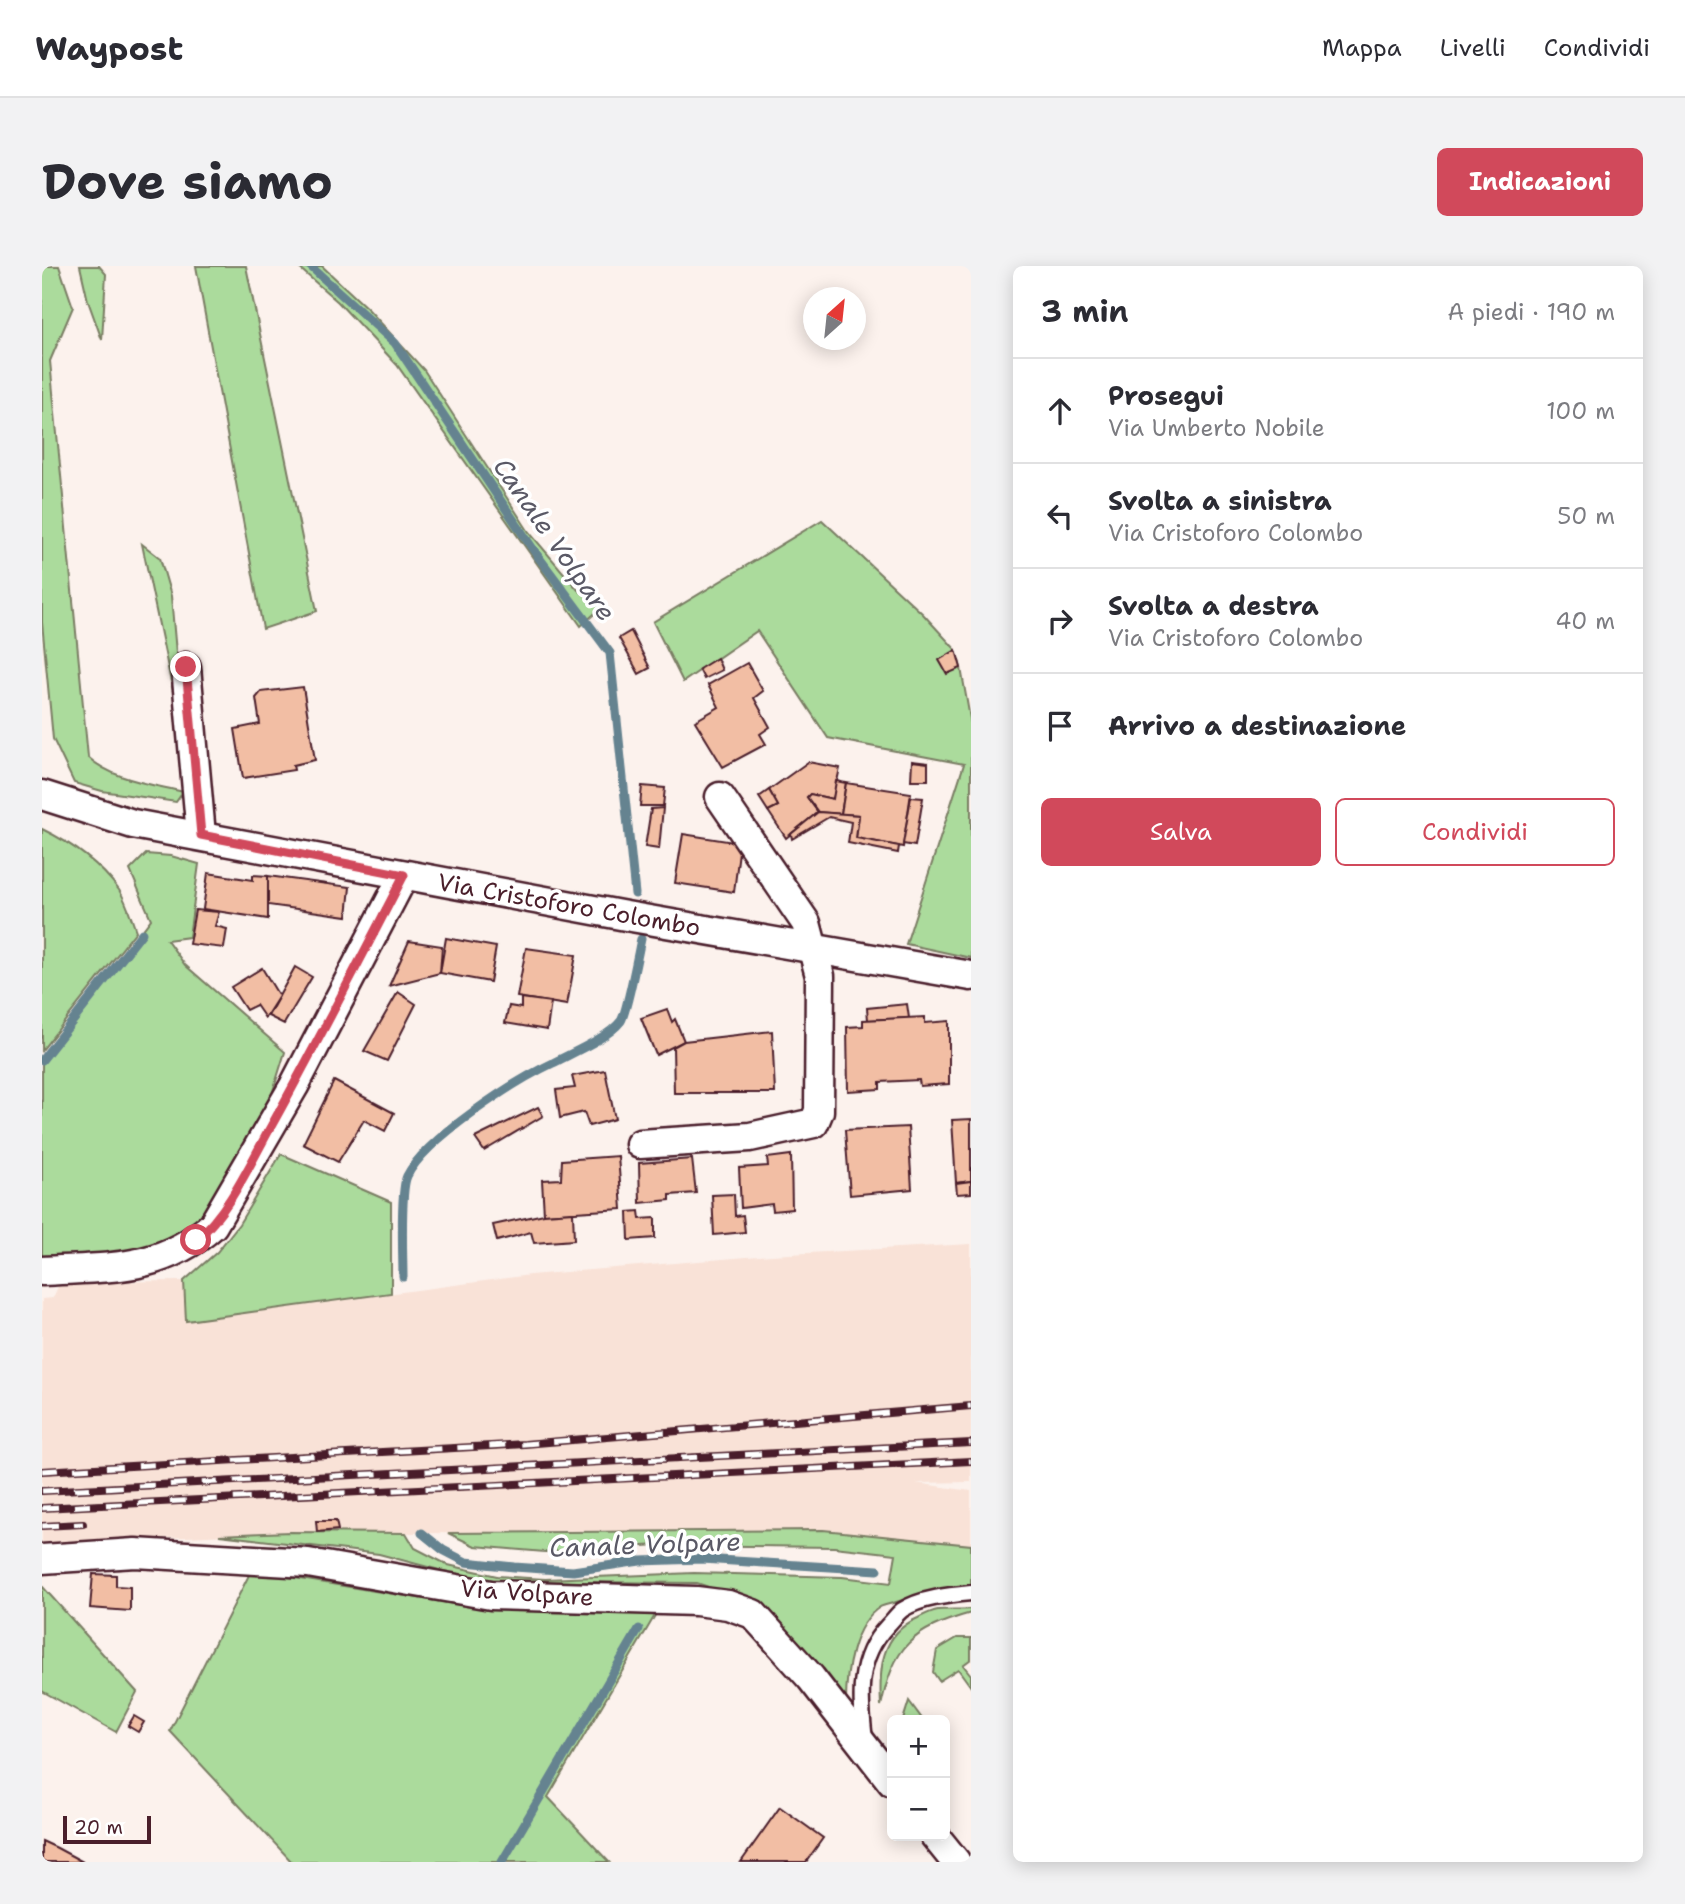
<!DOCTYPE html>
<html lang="it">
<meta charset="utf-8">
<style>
:root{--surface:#fff;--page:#f2f2f3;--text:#2b2b33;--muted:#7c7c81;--line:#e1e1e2;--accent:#d1495b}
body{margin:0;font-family:"Shantell Sans",sans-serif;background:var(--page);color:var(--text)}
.controls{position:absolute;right:21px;bottom:21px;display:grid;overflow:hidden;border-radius:10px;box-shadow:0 4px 18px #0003}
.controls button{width:63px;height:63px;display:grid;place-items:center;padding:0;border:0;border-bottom:2px solid var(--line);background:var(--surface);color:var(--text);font:35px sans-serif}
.compass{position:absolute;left:761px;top:21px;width:63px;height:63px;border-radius:50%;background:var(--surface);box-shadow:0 4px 18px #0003;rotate:27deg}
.scale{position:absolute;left:21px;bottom:18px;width:88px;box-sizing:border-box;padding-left:7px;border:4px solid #4a1f2b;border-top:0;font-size:19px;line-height:24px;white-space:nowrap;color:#4a1f2b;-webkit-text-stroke:5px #fff;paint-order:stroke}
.stop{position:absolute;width:21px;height:21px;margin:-16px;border:5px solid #d1495b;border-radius:50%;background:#fff}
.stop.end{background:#d1495b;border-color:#fff;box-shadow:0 2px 7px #0008}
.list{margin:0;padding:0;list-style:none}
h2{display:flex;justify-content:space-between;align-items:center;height:91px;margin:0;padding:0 28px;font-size:30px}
h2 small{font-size:23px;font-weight:400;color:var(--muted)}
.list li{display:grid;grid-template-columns:46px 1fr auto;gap:21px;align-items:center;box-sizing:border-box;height:105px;padding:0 28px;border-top:2px solid var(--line)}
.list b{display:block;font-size:26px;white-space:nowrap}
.list p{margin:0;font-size:23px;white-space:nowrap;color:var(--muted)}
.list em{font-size:23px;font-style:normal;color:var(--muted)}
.actions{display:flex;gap:14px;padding:21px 28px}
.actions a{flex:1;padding:16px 0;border:2px solid var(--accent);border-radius:10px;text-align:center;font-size:24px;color:var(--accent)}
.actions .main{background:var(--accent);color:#fff}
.icon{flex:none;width:38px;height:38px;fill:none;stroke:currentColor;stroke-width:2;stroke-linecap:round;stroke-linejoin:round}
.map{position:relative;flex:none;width:929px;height:1596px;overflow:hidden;border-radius:10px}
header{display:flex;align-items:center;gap:42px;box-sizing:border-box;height:98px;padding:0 35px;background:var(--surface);border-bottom:2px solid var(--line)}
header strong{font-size:33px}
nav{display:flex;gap:38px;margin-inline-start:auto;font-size:24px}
.intro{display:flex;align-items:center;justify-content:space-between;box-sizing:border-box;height:168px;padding:0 42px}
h1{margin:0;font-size:49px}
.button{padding:18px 32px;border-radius:10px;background:var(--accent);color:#fff;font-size:24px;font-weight:700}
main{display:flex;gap:42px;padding:0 42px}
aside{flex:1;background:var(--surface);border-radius:10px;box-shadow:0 4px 18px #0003}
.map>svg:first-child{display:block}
.built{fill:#f9e2d7}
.green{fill:#abdb9c;stroke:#7a7d64;stroke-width:2}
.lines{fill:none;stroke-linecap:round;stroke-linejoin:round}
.stream{stroke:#658390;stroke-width:9}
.building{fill:#f2bea4;stroke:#4a1f2b;stroke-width:2}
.lane-casing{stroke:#4a1f2b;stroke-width:19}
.street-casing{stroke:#4a1f2b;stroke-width:33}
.lane{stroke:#fff;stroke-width:14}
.street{stroke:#fff;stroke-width:28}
.rail-casing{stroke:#4a1f2b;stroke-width:8}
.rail{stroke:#fff;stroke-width:5;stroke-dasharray:16;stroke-linecap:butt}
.route{stroke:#d1495b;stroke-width:9}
.labels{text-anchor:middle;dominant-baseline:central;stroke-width:7;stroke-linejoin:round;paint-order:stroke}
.street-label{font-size:24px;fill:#4a1f2b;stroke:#fff}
.water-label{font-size:26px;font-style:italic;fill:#5a5966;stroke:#fff}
</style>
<header>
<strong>Waypost</strong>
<nav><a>Mappa</a><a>Livelli</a><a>Condividi</a></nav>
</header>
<div class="intro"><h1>Dove siamo</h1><a class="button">Indicazioni</a></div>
<main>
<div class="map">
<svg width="929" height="1596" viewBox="0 0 929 1596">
<rect width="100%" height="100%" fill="#fcf2ed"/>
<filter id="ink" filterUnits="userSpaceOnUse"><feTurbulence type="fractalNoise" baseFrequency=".0143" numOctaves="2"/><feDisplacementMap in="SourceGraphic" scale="14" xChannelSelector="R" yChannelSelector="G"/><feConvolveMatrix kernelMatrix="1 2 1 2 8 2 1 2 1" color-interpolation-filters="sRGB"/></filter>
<g filter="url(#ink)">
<path class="built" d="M 929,978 L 929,1216 L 874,1217 L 929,1225 L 929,1279 L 781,1264 L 493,1268 L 248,1266 L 0,1278 L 0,1033 L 11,1032 L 18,1016 L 142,1015 L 145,1055 L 488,1009 L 729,989 Z"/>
<g class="green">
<path d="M 0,0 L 17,0 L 31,41 L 8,95 L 46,491 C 71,514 109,518 141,526 L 134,536 L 60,525 L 32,517 L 11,473 L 0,356 Z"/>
<path d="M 38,0 L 57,0 L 64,8 L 60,74 L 46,35 Z"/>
<path d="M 154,0 L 204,0 L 275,345 L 221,363 Z"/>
<path d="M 255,0 L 280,0 L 327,44 L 382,104 L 487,266 L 536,324 L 561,340 L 539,360 L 355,99 L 296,36 Z"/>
<path d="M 780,254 L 881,348 L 914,384 L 919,402 L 929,458 L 929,692 L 864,678 L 922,498 L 786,472 L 715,365 L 641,416 L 611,356 Z"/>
<path d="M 100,278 L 118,292 L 129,330 L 142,478 Z"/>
<path d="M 0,563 C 29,577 58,598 77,624 C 85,636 89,652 94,665 L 0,784 Z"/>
<path d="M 104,588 L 129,590 L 157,598 L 147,671 L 125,674 L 143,699 L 243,786 L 230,828 L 200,885 L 150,963 L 115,982 L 80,989 L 0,991 L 0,796 L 109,653 L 88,604 Z"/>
<path d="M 239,888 L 349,936 L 349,1027 L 144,1055 L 142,1015 L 175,986 L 197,958 Z"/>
<path d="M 781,1264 L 929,1279 L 929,1322 C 903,1325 879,1328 854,1336 C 849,1338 842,1339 838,1341 C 810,1359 804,1407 804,1436 L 702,1333 L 655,1317 L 439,1315 L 337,1288 L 177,1269 L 248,1266 L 364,1267 L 373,1282 L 406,1299 L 455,1310 L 503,1313 L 652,1307 L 800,1311 L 849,1317 L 854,1288 L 792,1281 L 617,1279 L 503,1286 L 433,1280 L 406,1267 Z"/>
<path d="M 209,1305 L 438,1342 L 615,1346 L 506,1531 L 567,1596 L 250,1596 L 128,1465 Z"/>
<path d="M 0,1320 L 95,1426 L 74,1466 L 0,1425 Z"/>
<path d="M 929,1343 L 929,1347 C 869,1364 852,1380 839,1440 C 837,1404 838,1368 876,1352 C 882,1349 889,1345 896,1344 C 907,1343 918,1344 929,1343 Z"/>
<path d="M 915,1372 L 929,1372 L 929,1393 L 921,1399 L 929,1409 L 929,1421 L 916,1403 L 897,1415 L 891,1406 L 895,1384 Z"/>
<path d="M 867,1435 L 881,1454 L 861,1454 Z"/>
</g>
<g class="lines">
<g class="stream">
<path d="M 268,0 L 353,77 L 495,289 L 568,387 L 593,628"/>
<path d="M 0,794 L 100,667"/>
<path d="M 361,1011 C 361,991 358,925 365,910 C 383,873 473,815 511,797 C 530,787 566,772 579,755 C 585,746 596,687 599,673"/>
<path d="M 380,1267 L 401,1284 L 424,1296 L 472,1301 L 531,1305 L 598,1295 L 660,1293 L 836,1304"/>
<path d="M 460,1596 L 597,1363"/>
</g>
</g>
<g class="building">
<path d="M 589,365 L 608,402 L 597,408 L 577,372 Z"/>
<path d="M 914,384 L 919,402 L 905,408 L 897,394 Z"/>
<path d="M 675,392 L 680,404 L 662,413 L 657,403 Z"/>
<path d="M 705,397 L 721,425 L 712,432 L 728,461 L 718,468 L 724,478 L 681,501 L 653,455 L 677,441 L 666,419 Z"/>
<path d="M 261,421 L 273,494 L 251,499 L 252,504 L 201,512 L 193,463 L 218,458 L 214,432 L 219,426 Z"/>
<path d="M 870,495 L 886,497 L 886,514 L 869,514 Z"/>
<path d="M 766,496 L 798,502 L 791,533 L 768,528 L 765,531 L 776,546 L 744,572 L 726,545 L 736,540 L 727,524 Z"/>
<path d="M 794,515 L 804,517 L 799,548 L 776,546 L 765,531 L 768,528 L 791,533 Z"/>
<path d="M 804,517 L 869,527 L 861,581 L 814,572 L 817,549 L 799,548 Z"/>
<path d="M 600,520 L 623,522 L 621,540 L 598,540 Z"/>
<path d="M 727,524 L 736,540 L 726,545 L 717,531 Z"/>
<path d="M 869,531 L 881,532 L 873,580 L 861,578 Z"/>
<path d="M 621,542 L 617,583 L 603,581 L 609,543 Z"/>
<path d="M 776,546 L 817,549 L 814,572 L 857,580 L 856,587 L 806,577 L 809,556 L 787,551 L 750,573 L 749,568 Z"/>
<path d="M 641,568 L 698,577 L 692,626 L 633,617 Z"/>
<path d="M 166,607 L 211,614 L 211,609 L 226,610 L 226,653 L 161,643 Z"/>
<path d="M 226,610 L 308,621 L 305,650 L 226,639 Z"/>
<path d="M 153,644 L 177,646 L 173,660 L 185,663 L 182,682 L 147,678 Z"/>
<path d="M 404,672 L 454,681 L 448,716 L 398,707 Z"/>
<path d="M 367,675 L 400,680 L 398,707 L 347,720 Z"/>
<path d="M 484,682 L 534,689 L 525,739 L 475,731 Z"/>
<path d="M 253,701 L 270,711 L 242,758 L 226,750 Z"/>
<path d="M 220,702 L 237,730 L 223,752 L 214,739 L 204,744 L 189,721 Z"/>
<path d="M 356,726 L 374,738 L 345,795 L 322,785 Z"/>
<path d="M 479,732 L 509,736 L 505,764 L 463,757 L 467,740 L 479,742 Z"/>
<path d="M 865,738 L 867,752 L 826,754 L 825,742 Z"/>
<path d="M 625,743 L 630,756 L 633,753 L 642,775 L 614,789 L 599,752 Z"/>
<path d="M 883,751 L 883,757 L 907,755 L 907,818 L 878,820 L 877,814 L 838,816 L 838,823 L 806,825 L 805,761 L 821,760 L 821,754 Z"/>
<path d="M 730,765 L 733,827 L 632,827 L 631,781 L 642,775 Z"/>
<path d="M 563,804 L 573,853 L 547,860 L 542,846 L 518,852 L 514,824 L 533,822 L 530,810 Z"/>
<path d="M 292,815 L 352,847 L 343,865 L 322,854 L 296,896 L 261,878 Z"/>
<path d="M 496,841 L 501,850 L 442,885 L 433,872 Z"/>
<path d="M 929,853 L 929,915 L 914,917 L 910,854 Z"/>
<path d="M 866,861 L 870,923 L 808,929 L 803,864 Z"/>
<path d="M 749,889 L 750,943 L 731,945 L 730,938 L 699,942 L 697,902 L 726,900 L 725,892 Z"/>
<path d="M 576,890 L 580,943 L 502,948 L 500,914 L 519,913 L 520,894 Z"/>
<path d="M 650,893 L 654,927 L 628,929 L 628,934 L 598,937 L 597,897 Z"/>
<path d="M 929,915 L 929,927 L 915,928 L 914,917 Z"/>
<path d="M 692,928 L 693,950 L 701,949 L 703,966 L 672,969 L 670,929 Z"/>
<path d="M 597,945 L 598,953 L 613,952 L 613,972 L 587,974 L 586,946 Z"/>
<path d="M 531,946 L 532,974 L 492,977 L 489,966 L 455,975 L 451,959 L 502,948 Z"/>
<path d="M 274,1255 L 294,1255 L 296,1264 L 275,1266 Z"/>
<path d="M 51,1308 L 74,1309 L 74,1320 L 88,1321 L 88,1345 L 48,1342 Z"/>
<path d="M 92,1450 L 102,1456 L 96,1466 L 86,1460 Z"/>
<path d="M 738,1541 L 781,1572 L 764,1596 L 699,1596 Z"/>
<path d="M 0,1575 L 15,1582 L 41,1596 L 0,1596 Z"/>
</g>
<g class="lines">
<g class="lane-casing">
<path id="lane" d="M 823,1474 C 818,1432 814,1393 845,1360 C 850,1355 855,1348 860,1344 C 878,1332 908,1329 929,1327"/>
</g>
<g class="street-casing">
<g id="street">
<path d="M 144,401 L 159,569"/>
<path d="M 0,529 L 91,558 L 584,650 L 929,710"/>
<path d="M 598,878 L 708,871 L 772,857 L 777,845 L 778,710 L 764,657 L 678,531"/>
<path d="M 0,1005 C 66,1001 119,1006 171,959 L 252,820 L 362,609"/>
<path d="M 0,1293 L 93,1287 L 266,1297 L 449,1329 L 654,1335 L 686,1339 L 711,1348 L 769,1412 L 850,1516"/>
<path d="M 893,1570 L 914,1596"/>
</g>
</g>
<use href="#lane" class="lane"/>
<use href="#street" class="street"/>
<g class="rail-casing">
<g id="rail">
<path d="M 0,1205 L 483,1178 L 929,1140"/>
<path d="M 0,1225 L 929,1177"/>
<path d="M 0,1242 L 929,1195"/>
<path d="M 0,1260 L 41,1258"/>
</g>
</g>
<use href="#rail" class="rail"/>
</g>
</g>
<g class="lines" filter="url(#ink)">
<path class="route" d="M 144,401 L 159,569 L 362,609 C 318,694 274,780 227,864 C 206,902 187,945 154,974"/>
</g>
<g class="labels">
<g class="street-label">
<text transform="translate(527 639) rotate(10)">Via Cristoforo Colombo</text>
<text transform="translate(485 1327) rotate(4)">Via Volpare</text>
</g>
<g class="water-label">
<text transform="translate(513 273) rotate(55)">Canale Volpare</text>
<text transform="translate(603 1278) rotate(-2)">Canale Volpare</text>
</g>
</g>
</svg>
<div class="controls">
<button>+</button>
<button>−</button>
</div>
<svg class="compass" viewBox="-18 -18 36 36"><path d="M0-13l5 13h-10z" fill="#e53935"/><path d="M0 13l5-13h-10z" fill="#7c7c81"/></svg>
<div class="scale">20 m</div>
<div class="stop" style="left:154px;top:974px"></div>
<div class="stop end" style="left:144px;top:401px"></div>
</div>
<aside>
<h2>3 min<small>A piedi · 190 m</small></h2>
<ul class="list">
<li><svg class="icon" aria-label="ahead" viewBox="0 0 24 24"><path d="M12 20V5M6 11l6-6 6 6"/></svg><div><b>Prosegui</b><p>Via Umberto Nobile</p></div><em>100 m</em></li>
<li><svg class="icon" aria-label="left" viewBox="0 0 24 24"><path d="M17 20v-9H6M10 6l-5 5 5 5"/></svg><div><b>Svolta a sinistra</b><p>Via Cristoforo Colombo</p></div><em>50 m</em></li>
<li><svg class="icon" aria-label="right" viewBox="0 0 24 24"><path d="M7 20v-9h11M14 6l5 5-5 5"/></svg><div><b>Svolta a destra</b><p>Via Cristoforo Colombo</p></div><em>40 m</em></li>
<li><svg class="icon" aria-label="arrive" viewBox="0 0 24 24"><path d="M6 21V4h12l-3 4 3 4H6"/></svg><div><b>Arrivo a destinazione</b></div></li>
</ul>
<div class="actions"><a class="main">Salva</a><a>Condividi</a></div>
</aside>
</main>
